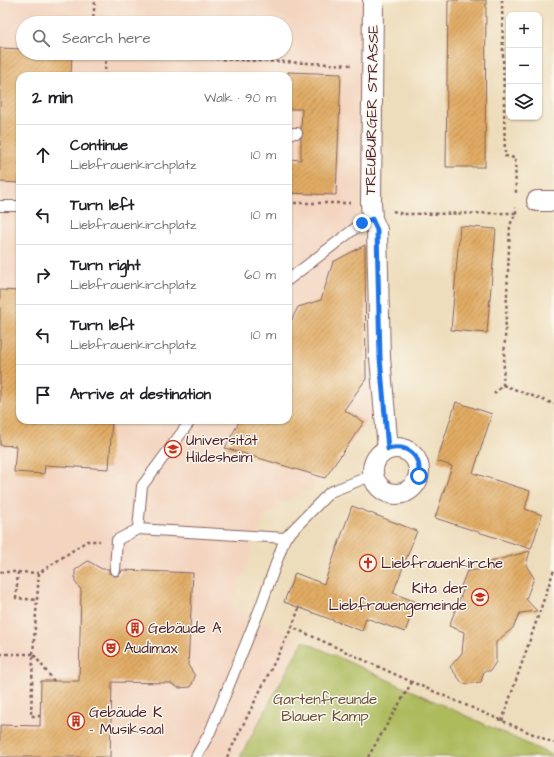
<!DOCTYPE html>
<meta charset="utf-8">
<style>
:root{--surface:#fff;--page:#f6f6f6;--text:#202124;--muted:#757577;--line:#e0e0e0}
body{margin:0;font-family:"Architects Daughter",sans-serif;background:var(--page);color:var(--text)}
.controls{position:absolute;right:12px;top:12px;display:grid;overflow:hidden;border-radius:8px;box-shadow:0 1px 3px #0004}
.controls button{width:36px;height:36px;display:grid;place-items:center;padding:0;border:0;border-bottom:1px solid var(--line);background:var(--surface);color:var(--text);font:20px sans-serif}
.stop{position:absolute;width:12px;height:12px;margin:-9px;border:3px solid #1a73e8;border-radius:50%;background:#fff}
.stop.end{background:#1a73e8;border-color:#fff;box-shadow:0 1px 4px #0008}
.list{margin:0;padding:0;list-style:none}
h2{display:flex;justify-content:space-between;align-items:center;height:52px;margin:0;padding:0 16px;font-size:17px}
h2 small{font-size:13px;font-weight:400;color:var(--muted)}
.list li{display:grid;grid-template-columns:26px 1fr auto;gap:12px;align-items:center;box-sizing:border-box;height:60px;padding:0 16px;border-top:1px solid var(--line)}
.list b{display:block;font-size:15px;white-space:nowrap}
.list p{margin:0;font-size:13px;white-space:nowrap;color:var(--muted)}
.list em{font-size:13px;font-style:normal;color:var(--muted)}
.icon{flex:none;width:22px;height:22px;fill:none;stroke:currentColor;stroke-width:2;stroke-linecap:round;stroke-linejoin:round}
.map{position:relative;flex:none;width:554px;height:757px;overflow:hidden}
.search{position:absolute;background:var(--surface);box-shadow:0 1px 3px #0004;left:16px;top:16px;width:276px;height:44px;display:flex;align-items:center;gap:10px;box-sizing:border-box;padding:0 14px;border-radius:22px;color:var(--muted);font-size:15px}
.panel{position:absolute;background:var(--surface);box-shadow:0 1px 3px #0004;left:16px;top:72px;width:276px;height:352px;border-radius:12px}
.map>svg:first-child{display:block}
.built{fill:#f3d4bf;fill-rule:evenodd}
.garden{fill:#adbb5d;stroke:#7c6d44}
.building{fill:url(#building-hatch)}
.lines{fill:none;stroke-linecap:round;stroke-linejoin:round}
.lane-casing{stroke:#83625e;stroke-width:12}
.street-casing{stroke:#83625e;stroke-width:22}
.path{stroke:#83625e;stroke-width:2.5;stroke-dasharray:3 3;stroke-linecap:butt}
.lane{stroke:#fff;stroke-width:10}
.street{stroke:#fff;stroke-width:20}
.route{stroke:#1a73e8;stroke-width:5}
.labels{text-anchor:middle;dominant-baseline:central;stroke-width:3;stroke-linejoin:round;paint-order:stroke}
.street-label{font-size:15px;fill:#4a1f2b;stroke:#fbf7ec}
.poi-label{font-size:15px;fill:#4a1f2b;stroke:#fbf7ec;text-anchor:start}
.park-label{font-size:15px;fill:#684e3a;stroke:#fbf7ec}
</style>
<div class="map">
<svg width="554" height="757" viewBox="0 0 554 757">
<defs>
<pattern id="building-hatch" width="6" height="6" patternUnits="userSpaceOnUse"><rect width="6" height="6" fill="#e1ac65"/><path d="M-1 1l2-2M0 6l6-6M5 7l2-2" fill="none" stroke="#b88b53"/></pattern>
</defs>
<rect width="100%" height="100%" fill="#fbf7ec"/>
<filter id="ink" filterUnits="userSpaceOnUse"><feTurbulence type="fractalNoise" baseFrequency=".025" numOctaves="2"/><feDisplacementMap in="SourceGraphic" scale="8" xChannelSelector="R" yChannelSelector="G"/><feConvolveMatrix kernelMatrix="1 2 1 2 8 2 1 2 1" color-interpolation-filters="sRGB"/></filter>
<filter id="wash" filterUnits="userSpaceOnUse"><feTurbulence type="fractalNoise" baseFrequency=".012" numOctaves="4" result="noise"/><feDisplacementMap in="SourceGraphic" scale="16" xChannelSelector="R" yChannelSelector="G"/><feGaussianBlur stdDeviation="0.9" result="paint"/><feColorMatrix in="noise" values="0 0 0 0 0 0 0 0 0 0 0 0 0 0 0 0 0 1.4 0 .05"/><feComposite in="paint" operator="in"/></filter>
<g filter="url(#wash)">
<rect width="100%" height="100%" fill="#eeddbc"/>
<path class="built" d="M 0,0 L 369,0 L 360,209 L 365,245 L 373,415 L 325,478 L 265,515 L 231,608 L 303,641 L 240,757 L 0,757 ZM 23,23 L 285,23 L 285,53 L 23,53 ZM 20,76 L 288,76 L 288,420 L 20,420 Z"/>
<path class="garden" d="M 303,641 L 554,756 L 554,757 L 240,757 Z"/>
<g id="blocks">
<g class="building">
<path d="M 448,0 L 486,0 L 485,167 L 446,167 Z"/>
<path d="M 0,48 L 23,49 L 23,53 L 72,53 L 71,76 L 20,76 L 20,183 L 0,182 Z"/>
<path d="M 288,72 L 341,74 L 336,195 L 288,193 L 288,159 L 301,160 L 301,138 L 303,133 L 301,129 L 302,109 L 288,109 Z"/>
<path d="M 460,226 L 496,229 L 487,333 L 451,330 Z"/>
<path d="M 365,245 L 366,379 L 344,410 L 364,422 L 325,478 L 225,448 L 240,420 L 288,420 L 288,327 L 298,307 L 321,300 L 333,262 Z"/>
<path d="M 0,290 L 20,291 L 20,420 L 112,420 L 109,469 L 45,465 L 44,474 L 14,472 L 16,446 L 0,445 Z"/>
<path d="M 456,402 L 492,414 L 473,473 L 530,491 L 525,509 L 542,515 L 531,549 L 435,518 L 452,466 L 437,461 Z"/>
<path d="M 352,506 L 417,531 L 393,593 L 416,602 L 405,632 L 366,618 L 362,631 L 284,602 L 295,573 L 324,584 Z"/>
<path d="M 530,551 L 526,565 L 534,578 L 526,599 L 537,611 L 520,613 L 513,628 L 496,642 L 496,662 L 490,671 L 484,671 L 481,682 L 463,684 L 450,667 L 462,653 L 464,632 L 449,626 L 464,588 L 461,586 L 467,571 L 486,569 L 486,563 Z"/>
<path d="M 88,561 L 102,569 L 109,569 L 109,573 L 114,576 L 118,576 L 121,573 L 122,570 L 193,573 L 188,665 L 195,676 L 191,687 L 179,688 L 170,683 L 112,682 L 110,757 L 0,757 L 0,725 L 40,726 L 41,681 L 79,681 L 81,590 L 75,582 L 75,570 Z"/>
</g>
</g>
</g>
<g filter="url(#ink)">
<use href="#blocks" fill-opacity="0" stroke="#83625e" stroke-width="1"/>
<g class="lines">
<g class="lane-casing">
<g id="lane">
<path d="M 288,133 L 297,133"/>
<path d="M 0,206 L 20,206"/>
<path d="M 288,280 L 362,223 L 372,219"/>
<path d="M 138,529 L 142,486 L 191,420"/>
<path d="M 115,570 L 117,540 L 138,529 L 285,538"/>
<path d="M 196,757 L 210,732 L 261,606 L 285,538 L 330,492 L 373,475"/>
</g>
</g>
<g class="street-casing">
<g id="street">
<path d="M 373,0 L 371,202 L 372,219 L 377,230 L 380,358 L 388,449"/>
<path d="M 537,201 L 554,201"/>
<circle cx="396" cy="471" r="23"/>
</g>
</g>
<g class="path">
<path d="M 502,0 L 505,156 L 515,158 L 516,194"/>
<path d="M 66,19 L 93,20 L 95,0"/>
<path d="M 91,53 L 91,54 L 106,54"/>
<path d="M 105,76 L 106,54 L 352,65"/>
<path d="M 288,203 L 350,203"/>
<path d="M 393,211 L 403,214 L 516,213"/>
<path d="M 503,385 L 554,404"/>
<path d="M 494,394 L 503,385 L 510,225 L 516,213 L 516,207"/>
<path d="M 0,572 L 18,572 L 16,598 L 37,600"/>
<path d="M 18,572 L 39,573 L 87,541 L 100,541"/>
<path d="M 39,573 L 33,654 L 31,716 L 40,716"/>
<path d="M 299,608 L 292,627 L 412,682 L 554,743"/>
<path d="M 0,654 L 33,654"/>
<path d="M 34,655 L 54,681"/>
<path d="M 502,721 L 554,570"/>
<path d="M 227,757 L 292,627"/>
<path d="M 368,757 L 412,682"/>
</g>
<use href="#lane" class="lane"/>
<use href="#street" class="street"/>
</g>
</g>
<g class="lines" filter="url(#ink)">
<path class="route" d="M 362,223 L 372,219 L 377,230 L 380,358 L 388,449 C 408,444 421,455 419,476"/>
</g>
<defs>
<g id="university-ring" transform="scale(0.9)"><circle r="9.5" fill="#fbf7ec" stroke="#c8321e" stroke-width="1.5"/><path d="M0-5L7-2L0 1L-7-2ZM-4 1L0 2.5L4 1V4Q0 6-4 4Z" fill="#c8321e"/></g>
<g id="church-ring" transform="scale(0.9)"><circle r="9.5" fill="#fbf7ec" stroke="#c8321e" stroke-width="1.5"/><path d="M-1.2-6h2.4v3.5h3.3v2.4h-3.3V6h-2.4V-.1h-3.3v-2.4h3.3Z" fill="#c8321e"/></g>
<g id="school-ring" transform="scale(0.9)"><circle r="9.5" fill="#fbf7ec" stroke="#c8321e" stroke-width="1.5"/><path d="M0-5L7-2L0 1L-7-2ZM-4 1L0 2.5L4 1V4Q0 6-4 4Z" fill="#c8321e"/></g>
<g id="building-ring" transform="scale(0.9)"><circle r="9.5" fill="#fbf7ec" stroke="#c8321e" stroke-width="1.5"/><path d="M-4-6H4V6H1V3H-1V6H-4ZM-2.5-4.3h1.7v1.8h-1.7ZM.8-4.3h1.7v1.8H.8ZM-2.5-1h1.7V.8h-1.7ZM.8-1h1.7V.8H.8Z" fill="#c8321e"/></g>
<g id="theatre-ring" transform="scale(0.9)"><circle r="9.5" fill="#fbf7ec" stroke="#c8321e" stroke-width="1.5"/><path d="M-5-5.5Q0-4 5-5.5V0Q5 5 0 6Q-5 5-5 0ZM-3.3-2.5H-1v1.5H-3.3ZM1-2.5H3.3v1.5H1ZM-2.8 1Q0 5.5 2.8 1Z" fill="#c8321e"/></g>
</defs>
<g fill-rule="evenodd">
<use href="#university-ring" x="173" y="449"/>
<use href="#church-ring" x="368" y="563"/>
<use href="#school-ring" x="480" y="597"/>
<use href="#building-ring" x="135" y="628"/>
<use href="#theatre-ring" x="111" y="648"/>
<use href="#building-ring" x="76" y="721"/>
</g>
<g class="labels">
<g class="street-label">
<text transform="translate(372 110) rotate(-89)">TREUBURGER STRASSE</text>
</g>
<g class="poi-label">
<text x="186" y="440">Universität<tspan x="186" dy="17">Hildesheim</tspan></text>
<text x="381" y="563">Liebfrauenkirche</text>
<text x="467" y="588" text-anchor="end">Kita der<tspan x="467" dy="17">Liebfrauengemeinde</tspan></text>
<text x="148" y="628">Gebäude A</text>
<text x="124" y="648">Audimax</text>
<text x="89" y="712">Gebäude K<tspan x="89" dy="17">- Musiksaal</tspan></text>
</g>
<g class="park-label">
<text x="325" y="699">Gartenfreunde<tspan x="325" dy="17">Blauer Kamp</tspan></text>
</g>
</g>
</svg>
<div class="controls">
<button>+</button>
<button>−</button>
<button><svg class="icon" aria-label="layers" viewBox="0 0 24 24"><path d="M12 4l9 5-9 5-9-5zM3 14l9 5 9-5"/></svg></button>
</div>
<div class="stop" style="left:419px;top:476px"></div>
<div class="stop end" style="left:362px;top:223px"></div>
<div class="search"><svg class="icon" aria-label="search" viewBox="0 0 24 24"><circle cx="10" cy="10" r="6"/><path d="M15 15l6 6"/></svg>Search here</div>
<section class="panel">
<h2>2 min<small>Walk · 90 m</small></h2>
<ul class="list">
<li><svg class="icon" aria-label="ahead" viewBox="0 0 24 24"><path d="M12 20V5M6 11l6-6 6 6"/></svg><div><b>Continue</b><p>Liebfrauenkirchplatz</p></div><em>10 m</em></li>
<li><svg class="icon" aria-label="left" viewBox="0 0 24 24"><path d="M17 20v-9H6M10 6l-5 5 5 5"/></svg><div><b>Turn left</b><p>Liebfrauenkirchplatz</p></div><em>10 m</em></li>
<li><svg class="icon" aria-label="right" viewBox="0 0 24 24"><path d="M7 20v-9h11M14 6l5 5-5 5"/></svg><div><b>Turn right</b><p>Liebfrauenkirchplatz</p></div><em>60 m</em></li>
<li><svg class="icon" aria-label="left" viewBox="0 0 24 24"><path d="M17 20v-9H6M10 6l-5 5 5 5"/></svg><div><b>Turn left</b><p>Liebfrauenkirchplatz</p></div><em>10 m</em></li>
<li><svg class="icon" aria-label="arrive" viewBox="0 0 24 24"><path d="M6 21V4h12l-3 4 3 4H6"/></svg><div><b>Arrive at destination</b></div></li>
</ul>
</section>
</div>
